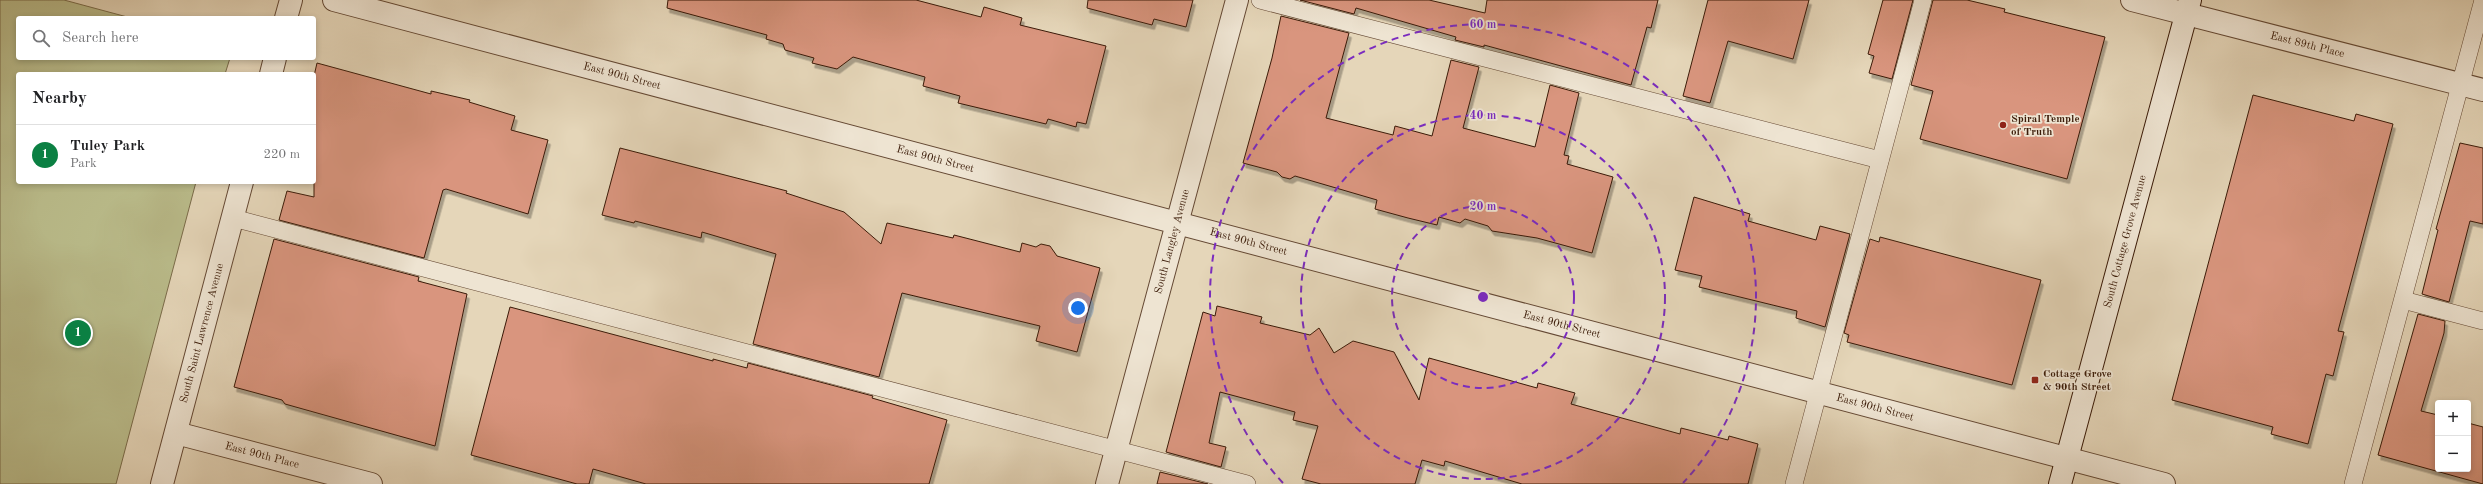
<!DOCTYPE html>
<meta charset="utf-8">
<style>
:root{--surface:#fff;--page:#f6f6f6;--text:#202124;--muted:#757577;--line:#e0e0e0;--accent:#0b8043}
body{margin:0;font-family:"Old Standard TT",serif;background:var(--page);color:var(--text)}
.controls{position:absolute;right:12px;bottom:12px;display:grid;overflow:hidden;border-radius:4px;box-shadow:0 2px 6px #0003}
.controls button{width:36px;height:36px;display:grid;place-items:center;padding:0;border:0;border-bottom:1px solid var(--line);background:var(--surface);color:var(--text);font:20px sans-serif}
.you{position:absolute;left:1078px;top:308px;width:14px;height:14px;margin:-10px;border:3px solid #fff;border-radius:50%;background:#1a73e8;box-shadow:0 0 0 6px #1a73e833}
.badge{display:grid;place-items:center;width:26px;height:26px;border-radius:50%;background:var(--accent);color:#fff;font-size:13px;font-weight:700}
.pin{position:absolute;translate:-50% -50%;border:2px solid #fff;box-shadow:0 1px 4px #0006}
.list{margin:0;padding:0;list-style:none}
h2{display:flex;justify-content:space-between;align-items:center;height:52px;margin:0;padding:0 16px;font-size:17px}
h2 small{font-size:13px;font-weight:400;color:var(--muted)}
.list li{display:grid;grid-template-columns:26px 1fr auto;gap:12px;align-items:center;box-sizing:border-box;height:60px;padding:0 16px;border-top:1px solid var(--line)}
.list b{display:block;font-size:15px;white-space:nowrap}
.list p{margin:0;font-size:13px;white-space:nowrap;color:var(--muted)}
.list em{font-size:13px;font-style:normal;color:var(--muted)}
.icon{flex:none;width:22px;height:22px;fill:none;stroke:currentColor;stroke-width:2;stroke-linecap:round;stroke-linejoin:round}
.map{position:relative;flex:none;width:2483px;height:484px;overflow:hidden}
.search{position:absolute;background:var(--surface);box-shadow:0 2px 6px #0003;left:16px;top:16px;width:300px;height:44px;display:flex;align-items:center;gap:10px;box-sizing:border-box;padding:0 14px;border-radius:4px;color:var(--muted);font-size:15px}
.panel{position:absolute;background:var(--surface);box-shadow:0 2px 6px #0003;left:16px;top:72px;width:300px;height:112px;border-radius:4px}
.map>svg:first-child{display:block}
.green{fill:#babc8b;stroke:#7a6b49}
.building{fill:#d9957e;stroke:#3a1a07;filter:url(#shadow)}
.lines{fill:none;stroke-linecap:round;stroke-linejoin:round}
.service-casing{stroke:#654934;stroke-width:18}
.minor-casing{stroke:#654934;stroke-width:24}
.secondary-casing{stroke:#3a1a07;stroke-width:24}
.service{stroke:#eee4d2;stroke-width:17}
.minor{stroke:#eee4d2;stroke-width:22}
.secondary{stroke:#eee4d2;stroke-width:22}
.ring{fill:none;stroke:#7b2cbf;stroke-width:2;stroke-dasharray:7 5}
.poi-dot{fill:#8f2418;stroke:#eee4d2;stroke-width:1.5}
.labels{text-anchor:middle;dominant-baseline:central;stroke-width:3.5;stroke-linejoin:round;paint-order:stroke}
.street-label{font-size:11px;fill:#3a1a07;stroke:#eee4d2}
.poi-label{font-size:11px;font-weight:bold;fill:#3a1a07;stroke:#eee4d2;text-anchor:start}
.centre{fill:#7b2cbf;stroke:#eee4d2;stroke-width:2}
.ring-label{font-size:12px;text-anchor:middle;font-weight:bold;fill:#7b2cbf;stroke:#eee4d2;stroke-width:3.5;stroke-linejoin:round;paint-order:stroke}
</style>
<div class="map">
<svg width="2483" height="484" viewBox="0 0 2483 484">
<defs>
<filter id="shadow"><feDropShadow dx="2.5" dy="4.5" stdDeviation="0" flood-color="#0004"/></filter>
</defs>
<rect width="100%" height="100%" fill="#e5d6b9"/>
<filter id="stains"><feTurbulence type="fractalNoise" baseFrequency=".005" numOctaves="4"/><feColorMatrix values="0 0 0 0 .2 0 0 0 0 .09 0 0 0 0 .02 0 0 0 .5 -.17"/></filter>
<radialGradient id="worn" r=".72"><stop offset=".6" stop-color="#630" stop-opacity="0"/><stop offset="1" stop-color="#630" stop-opacity=".3"/></radialGradient>
<path class="green" d="M 0,0 L 64,0 L 131,18 L 18,18 L 18,58 L 230,58 L 225,74 L 18,74 L 18,182 L 196,182 L 116,484 L 0,484 Z"/>
<g class="building">
<path d="M 668,0 L 916,0 L 981,17 L 984,7 L 1022,18 L 1020,25 L 1106,46 L 1086,124 L 1077,122 L 1076,127 L 1048,119 L 1046,124 L 958,103 L 960,96 L 923,86 L 925,77 L 853,57 L 837,69 L 812,63 L 814,58 L 785,50 L 783,44 L 766,39 L 767,35 L 667,8 Z"/>
<path d="M 1088,0 L 1193,0 L 1186,27 L 1154,19 L 1152,25 L 1087,8 Z"/>
<path d="M 1300,0 L 1429,0 L 1485,13 L 1487,0 L 1658,0 L 1651,28 L 1647,27 L 1631,85 L 1484,45 L 1484,47 L 1455,40 L 1456,37 L 1356,8 L 1354,14 Z"/>
<path d="M 1708,0 L 1809,0 L 1793,59 L 1728,41 L 1710,103 L 1683,96 Z"/>
<path d="M 1883,0 L 1913,0 L 1892,79 L 1869,73 L 1874,56 L 1868,54 Z"/>
<path d="M 1933,0 L 1967,0 L 2005,9 L 2004,12 L 2105,37 L 2067,179 L 1920,139 L 1933,91 L 1911,85 Z"/>
<path d="M 1281,16 L 1349,33 L 1326,118 L 1393,135 L 1395,126 L 1432,136 L 1451,60 L 1479,67 L 1463,128 L 1535,147 L 1550,85 L 1579,93 L 1564,155 L 1569,156 L 1567,164 L 1613,177 L 1592,253 L 1537,238 L 1492,231 L 1488,226 L 1465,219 L 1460,223 L 1439,217 L 1437,225 L 1408,218 L 1375,209 L 1377,200 L 1295,176 L 1290,179 L 1282,177 L 1277,172 L 1243,163 L 1272,58 Z"/>
<path d="M 317,63 L 431,94 L 431,91 L 470,100 L 469,102 L 515,116 L 511,130 L 548,140 L 528,214 L 446,189 L 443,190 L 424,258 L 279,220 L 287,191 L 314,197 L 314,76 Z"/>
<path d="M 2253,95 L 2354,121 L 2356,114 L 2393,124 L 2338,331 L 2344,332 L 2333,376 L 2326,374 L 2308,444 L 2271,434 L 2273,427 L 2172,400 Z"/>
<path d="M 2460,143 L 2483,148 L 2483,224 L 2470,221 L 2449,302 L 2422,294 L 2438,230 L 2436,229 Z"/>
<path d="M 620,148 L 787,191 L 786,193 L 844,212 L 881,244 L 887,223 L 953,238 L 954,235 L 1020,252 L 1022,243 L 1036,247 L 1041,244 L 1050,246 L 1057,256 L 1100,268 L 1077,352 L 1036,341 L 1040,326 L 902,293 L 879,377 L 753,344 L 776,254 L 702,232 L 701,238 L 635,221 L 634,223 L 602,215 Z"/>
<path d="M 1694,197 L 1750,214 L 1748,221 L 1816,240 L 1820,226 L 1850,234 L 1825,327 L 1796,318 L 1797,311 L 1699,287 L 1702,276 L 1675,270 Z"/>
<path d="M 1880,237 L 2041,280 L 2012,385 L 1847,342 L 1849,335 L 1844,333 L 1870,239 L 1879,242 Z"/>
<path d="M 274,239 L 419,277 L 418,281 L 467,294 L 435,446 L 285,404 L 282,400 L 234,387 Z"/>
<path d="M 1217,306 L 1262,317 L 1260,323 L 1310,335 L 1319,328 L 1334,353 L 1353,341 L 1394,352 L 1419,400 L 1429,358 L 1537,388 L 1538,383 L 1575,393 L 1571,404 L 1680,434 L 1681,428 L 1728,440 L 1729,436 L 1758,444 L 1748,484 L 1522,484 L 1445,461 L 1444,466 L 1422,460 L 1415,484 L 1321,484 L 1302,479 L 1318,426 L 1293,420 L 1295,412 L 1220,392 L 1209,443 L 1226,447 L 1221,467 L 1166,452 L 1203,312 L 1215,316 Z"/>
<path d="M 510,307 L 713,361 L 713,359 L 747,368 L 748,363 L 873,396 L 872,398 L 947,420 L 929,484 L 646,484 L 593,469 L 589,484 L 577,484 L 471,455 Z"/>
<path d="M 2418,314 L 2445,321 L 2444,333 L 2421,411 L 2438,415 L 2438,469 L 2468,469 L 2468,423 L 2483,427 L 2483,484 L 2378,455 Z"/>
<path d="M 1160,472 L 1208,484 L 1157,484 Z"/>
</g>
<g class="lines">
<g class="service-casing">
<g id="service">
<path d="M 1260,0 L 1880,160"/>
<path d="M 233,218 L 1247,484"/>
<path d="M 2403,300 L 2483,321"/>
<path d="M 1794,484 L 1923,0"/>
<path d="M 2353,484 L 2483,0"/>
</g>
</g>
<g class="minor-casing">
<g id="minor">
<path id="s1" d="M 334,0 L 2164,484"/>
<path id="s2" d="M 2132,0 L 2483,90"/>
<path d="M 286,18 L 291,0"/>
<path d="M 271,74 L 275,58"/>
<path id="s3" d="M 176,433 L 371,484"/>
<path id="s4" d="M 162,484 L 242,182"/>
<path id="s5" d="M 1107,484 L 1237,0"/>
</g>
</g>
<g class="secondary-casing">
<g id="secondary">
<path id="s6" d="M 2060,484 L 2190,0"/>
</g>
</g>
<use href="#service" class="service"/>
<use href="#minor" class="minor"/>
<use href="#secondary" class="secondary"/>
</g>
<g class="ring">
<circle cx="1483" cy="297" r="91"/>
<circle cx="1483" cy="297" r="182"/>
<path d="M1283 483A273 273 0 1 1 1683 483"/>
</g>
<g class="poi-dot">
<circle cx="2003" cy="125" r="4"/>
<rect x="2031" y="376" width="8" height="8" rx="2"/>
</g>
<g class="labels">
<g class="street-label">
<text stroke="none"><textPath href="#s2" startOffset="181">East 89th Place</textPath></text>
<text stroke="none"><textPath href="#s1" startOffset="298">East 90th Street</textPath></text>
<text stroke="none"><textPath href="#s1" startOffset="622">East 90th Street</textPath></text>
<text stroke="none"><textPath href="#s5" startOffset="251">South Langley Avenue</textPath></text>
<text stroke="none"><textPath href="#s1" startOffset="946">East 90th Street</textPath></text>
<text stroke="none"><textPath href="#s6" startOffset="251">South Cottage Grove Avenue</textPath></text>
<text stroke="none"><textPath href="#s1" startOffset="1270">East 90th Street</textPath></text>
<text stroke="none"><textPath href="#s4" startOffset="156">South Saint Lawrence Avenue</textPath></text>
<text stroke="none"><textPath href="#s1" startOffset="1594">East 90th Street</textPath></text>
<text stroke="none"><textPath href="#s3" startOffset="89">East 90th Place</textPath></text>
</g>
<g class="poi-label">
<text x="2011" y="119">Spiral Temple<tspan x="2011" dy="13">of Truth</tspan></text>
<text x="2043" y="374">Cottage Grove<tspan x="2043" dy="13">&amp; 90th Street</tspan></text>
</g>
</g>
<circle cx="1483" cy="297" r="6" class="centre"/>
<g class="ring-label">
<text x="1483" y="28">60 m</text>
<text x="1483" y="119">40 m</text>
<text x="1483" y="210">20 m</text>
</g>
<rect width="100%" height="100%" filter="url(#stains)"/>
<rect width="100%" height="100%" fill="url(#worn)"/>
</svg>
<div class="controls">
<button>+</button>
<button>−</button>
</div>
<div class="you"></div>
<div class="pin badge" style="left:78px;top:333px">1</div>
<div class="search"><svg class="icon" aria-label="search" viewBox="0 0 24 24"><circle cx="10" cy="10" r="6"/><path d="M15 15l6 6"/></svg>Search here</div>
<section class="panel">
<h2>Nearby<small></small></h2>
<ul class="list">
<li><span class="badge">1</span><div><b>Tuley Park</b><p>Park</p></div><em>220 m</em></li>
</ul>
</section>
</div>
